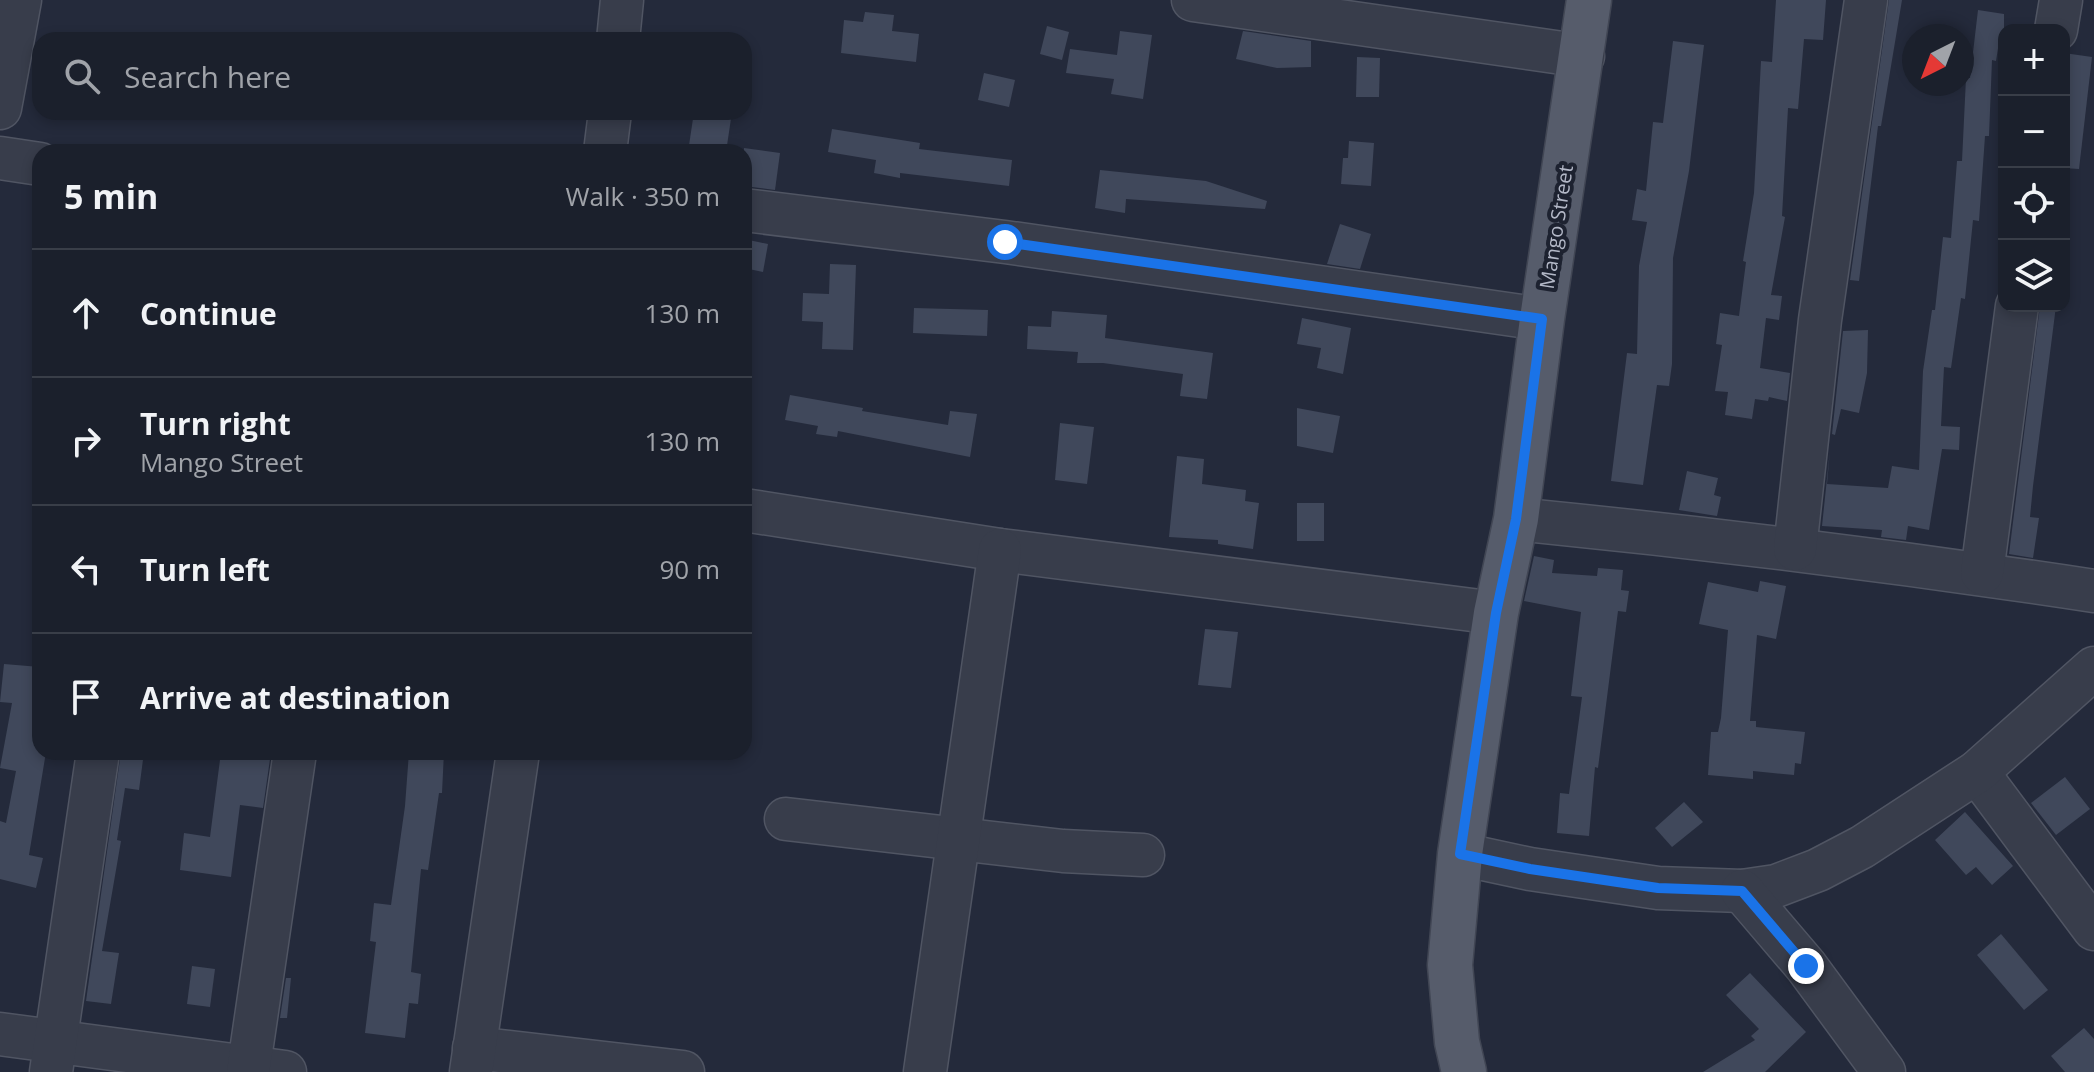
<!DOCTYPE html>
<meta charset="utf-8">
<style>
:root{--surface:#1b202c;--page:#282d38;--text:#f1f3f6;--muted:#a0a3a9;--line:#393e48}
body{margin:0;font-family:"Open Sans",sans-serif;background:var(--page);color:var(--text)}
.controls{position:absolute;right:24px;top:24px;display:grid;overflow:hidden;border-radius:16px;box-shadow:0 4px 12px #0003}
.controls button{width:72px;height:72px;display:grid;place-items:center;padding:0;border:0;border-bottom:2px solid var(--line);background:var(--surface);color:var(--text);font:40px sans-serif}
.compass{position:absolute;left:1902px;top:24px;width:72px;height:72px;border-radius:50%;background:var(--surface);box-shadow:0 4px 12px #0003;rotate:222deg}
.stop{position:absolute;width:24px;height:24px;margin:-18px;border:6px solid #1a73e8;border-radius:50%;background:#fff}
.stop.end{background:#1a73e8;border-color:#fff;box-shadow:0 2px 8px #0008}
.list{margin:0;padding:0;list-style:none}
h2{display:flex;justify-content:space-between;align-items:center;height:104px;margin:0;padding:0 32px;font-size:34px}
h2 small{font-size:26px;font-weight:400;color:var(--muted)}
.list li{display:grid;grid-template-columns:52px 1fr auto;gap:24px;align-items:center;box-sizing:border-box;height:128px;padding:0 32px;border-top:2px solid var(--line)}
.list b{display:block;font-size:30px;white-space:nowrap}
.list p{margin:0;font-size:26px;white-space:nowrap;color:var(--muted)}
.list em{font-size:26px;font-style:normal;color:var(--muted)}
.icon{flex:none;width:44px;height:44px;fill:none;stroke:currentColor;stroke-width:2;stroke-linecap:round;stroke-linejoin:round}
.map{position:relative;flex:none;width:2094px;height:1072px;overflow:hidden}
.search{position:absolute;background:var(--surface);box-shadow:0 4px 12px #0003;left:32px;top:32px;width:720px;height:88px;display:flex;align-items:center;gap:20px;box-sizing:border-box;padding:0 28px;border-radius:24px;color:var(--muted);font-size:30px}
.panel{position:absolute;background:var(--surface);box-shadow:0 4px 12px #0003;left:32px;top:144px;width:720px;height:616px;border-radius:24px}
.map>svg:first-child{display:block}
.building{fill:#40485b}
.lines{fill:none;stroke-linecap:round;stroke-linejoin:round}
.minor-casing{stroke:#505563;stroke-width:45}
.major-casing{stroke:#414654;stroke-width:47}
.minor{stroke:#383d4b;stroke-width:42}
.major{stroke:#565c6b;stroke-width:44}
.route{stroke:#1a73e8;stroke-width:10}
.labels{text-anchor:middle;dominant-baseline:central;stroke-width:8;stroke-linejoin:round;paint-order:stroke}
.street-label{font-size:20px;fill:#b3b8c7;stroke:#1d2230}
</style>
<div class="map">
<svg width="2094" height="1072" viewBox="0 0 2094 1072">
<rect width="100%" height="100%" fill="#242a3b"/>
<g class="building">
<path d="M 1776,0 L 1826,0 L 1823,40 L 1804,39 L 1798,109 L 1788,108 L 1782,216 L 1785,217 L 1771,295 L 1782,296 L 1779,320 L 1766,318 L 1760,368 L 1790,373 L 1787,401 L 1769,397 L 1768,401 L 1755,399 L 1752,419 L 1725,415 L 1728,392 L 1715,391 L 1722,345 L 1716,344 L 1720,313 L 1739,316 L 1746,262 L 1743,261 L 1754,193 L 1761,61 L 1772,62 Z"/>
<path d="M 1889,0 L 1902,0 L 1881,126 L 1878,126 L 1859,281 L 1850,280 Z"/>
<path d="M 1978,10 L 2004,14 L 2004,42 L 1999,42 L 1996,61 L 1992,60 L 1989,136 L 1985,136 L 1979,221 L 1973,220 L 1965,299 L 1961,298 L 1951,368 L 1944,367 L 1941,426 L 1960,427 L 1959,450 L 1942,449 L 1929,530 L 1908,526 L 1906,540 L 1881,537 L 1882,530 L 1822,526 L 1830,450 L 1827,484 L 1888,488 L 1892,466 L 1919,470 L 1923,371 L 1932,310 L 1935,310 L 1943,237 L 1951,238 L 1957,161 L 1962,161 L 1966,78 L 1970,78 Z"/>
<path d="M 865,12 L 894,15 L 892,31 L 919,34 L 916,62 L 841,53 L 844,20 L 863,22 Z"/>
<path d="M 1047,26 L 1069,32 L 1062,60 L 1040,54 Z"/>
<path d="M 1120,31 L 1152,35 L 1143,99 L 1111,94 L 1114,79 L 1066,73 L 1070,49 L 1117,55 Z"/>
<path d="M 1243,31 L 1311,41 L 1311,67 L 1277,68 L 1236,59 Z"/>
<path d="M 1673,41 L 1704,45 L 1689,171 L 1673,258 L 1672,364 L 1669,386 L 1657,385 L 1643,485 L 1611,481 L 1627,353 L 1637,354 L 1639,266 L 1647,222 L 1632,220 L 1637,189 L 1646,191 L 1653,122 L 1663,123 Z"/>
<path d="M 2064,53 L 2092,57 L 2079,169 L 2064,168 Z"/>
<path d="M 1357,57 L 1380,58 L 1379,97 L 1356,97 Z"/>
<path d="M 984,73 L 1015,80 L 1009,107 L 978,100 Z"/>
<path d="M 694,112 L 732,112 L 726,152 L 688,152 Z"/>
<path d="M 832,129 L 920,143 L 919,149 L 1012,160 L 1009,186 L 900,173 L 900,178 L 874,173 L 876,160 L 828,152 Z"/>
<path d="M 1349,141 L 1374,143 L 1371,186 L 1341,184 L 1343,158 L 1348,158 Z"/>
<path d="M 744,148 L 780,153 L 775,190 L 744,186 Z"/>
<path d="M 1100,170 L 1206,181 L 1267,201 L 1265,209 L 1126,199 L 1125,213 L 1095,208 Z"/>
<path d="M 1340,224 L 1371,234 L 1360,269 L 1327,264 Z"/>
<path d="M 744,239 L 768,244 L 763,272 L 744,268 Z"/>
<path d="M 830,264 L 856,265 L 853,350 L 822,349 L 823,322 L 802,321 L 803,293 L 829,294 Z"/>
<path d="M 2040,306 L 2056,306 L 2033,486 L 2030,517 L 2039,518 L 2033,558 L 2009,554 Z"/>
<path d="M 914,308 L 988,310 L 987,336 L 913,333 Z"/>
<path d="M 1052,311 L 1107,315 L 1105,338 L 1213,353 L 1207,399 L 1180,396 L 1183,374 L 1103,363 L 1077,363 L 1078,352 L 1027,349 L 1028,326 L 1051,327 Z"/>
<path d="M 1302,318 L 1351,328 L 1343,374 L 1317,368 L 1321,348 L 1297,344 Z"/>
<path d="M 1868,330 L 1867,373 L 1859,413 L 1841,409 L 1835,435 L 1832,434 L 1843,331 Z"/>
<path d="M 790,395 L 863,408 L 862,411 L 948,425 L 950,411 L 977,414 L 970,457 L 838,431 L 837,437 L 816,434 L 818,426 L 785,420 Z"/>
<path d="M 1297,408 L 1340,416 L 1333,453 L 1297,446 Z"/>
<path d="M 1060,423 L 1094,427 L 1087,484 L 1055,480 Z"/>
<path d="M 1177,456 L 1204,459 L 1202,484 L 1246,490 L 1245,501 L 1259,503 L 1253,549 L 1218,544 L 1218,540 L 1169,537 Z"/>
<path d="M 1687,471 L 1718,478 L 1714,495 L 1721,497 L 1717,516 L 1679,510 Z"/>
<rect x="1297" y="503" width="27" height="38"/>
<path d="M 1534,556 L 1554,560 L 1552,573 L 1597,576 L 1598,568 L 1623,570 L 1621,590 L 1629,591 L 1626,612 L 1618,611 L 1598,768 L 1595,767 L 1589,836 L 1557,833 L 1560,793 L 1569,794 L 1582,697 L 1571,696 L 1581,612 L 1524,601 Z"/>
<path d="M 1760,581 L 1786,586 L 1776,639 L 1757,635 L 1750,721 L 1756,721 L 1756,727 L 1805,732 L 1801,764 L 1795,763 L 1794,775 L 1753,771 L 1753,779 L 1708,775 L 1711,732 L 1718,732 L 1721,718 L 1728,630 L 1699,624 L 1708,582 L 1758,592 Z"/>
<path d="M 1205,629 L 1238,632 L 1231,688 L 1198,685 Z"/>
<path d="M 4,664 L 40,667 L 40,752 L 46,752 L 29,855 L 43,858 L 36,888 L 0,879 L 0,821 L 6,823 L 16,771 L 0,768 L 12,703 L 0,702 Z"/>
<path d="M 121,752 L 144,752 L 139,790 L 125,788 L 117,840 L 121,841 L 102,951 L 119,953 L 111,1004 L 86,1001 Z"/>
<path d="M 221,752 L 270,759 L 263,808 L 240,805 L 231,877 L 180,870 L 184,833 L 210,837 Z"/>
<path d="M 409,752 L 444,752 L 442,793 L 439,793 L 428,870 L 421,869 L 411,972 L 421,974 L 418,1004 L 409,1003 L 405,1038 L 365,1033 L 376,942 L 370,941 L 374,903 L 391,905 L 405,806 Z"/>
<path d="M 2065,777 L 2090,809 L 2056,835 L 2031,803 Z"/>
<path d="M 1684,802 L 1703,822 L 1672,847 L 1655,828 Z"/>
<path d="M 1965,812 L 2013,866 L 1992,885 L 1976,867 L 1966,875 L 1935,840 Z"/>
<path d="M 2001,934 L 2048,990 L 2024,1010 L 1977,955 Z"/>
<path d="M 192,966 L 215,969 L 210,1007 L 187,1004 Z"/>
<path d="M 1750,973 L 1806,1032 L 1765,1072 L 1703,1072 L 1755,1040 L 1751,1036 L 1759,1029 L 1726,995 Z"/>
<path d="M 286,978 L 291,978 L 287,1018 L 280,1018 Z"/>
<path d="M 2084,1028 L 2094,1039 L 2094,1072 L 2065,1072 L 2051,1056 Z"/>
</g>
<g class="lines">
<g class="minor-casing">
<g id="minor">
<path d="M 1193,0 L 1583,56"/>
<path d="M 2056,30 L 2061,0"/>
<path d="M 618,40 L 622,0"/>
<path d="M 0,108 L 20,0"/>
<path d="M 605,152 L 610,112"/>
<path d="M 0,158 L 40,164"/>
<path d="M 744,210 L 1005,242 L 1542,319"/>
<path d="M 744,510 L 1000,550 L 1496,613"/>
<path d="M 1516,519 C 1709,538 1902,562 2094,591"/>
<path d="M 1795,549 L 1820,320 L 1866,0"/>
<path d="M 1982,573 L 2017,306"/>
<path d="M 1977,772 L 2094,929"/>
<path d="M 786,819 L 1063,851 L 1143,855"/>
<path d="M 1460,854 L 1530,869 L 1658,888 L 1742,891 L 1776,886 L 1818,870 L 1862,847 L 1977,772 L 2094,668"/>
<path d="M 1742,891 L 1806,966 L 1884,1072"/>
<path d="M 0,1034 L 285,1072"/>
<path d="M 474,1048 L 683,1072"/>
<path d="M 51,1072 L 98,752"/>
<path d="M 248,1072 L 295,752"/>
<path d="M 471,1072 L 518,752"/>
<path d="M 925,1072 L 1000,550"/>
</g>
</g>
<g class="major-casing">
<path id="major" d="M 1464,1072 L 1457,1042 L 1450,965 L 1460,854 L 1496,613 L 1516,519 L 1542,319 L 1589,0"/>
</g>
<use href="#minor" class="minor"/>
<use href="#major" class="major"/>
</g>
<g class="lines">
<path class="route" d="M 1005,242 L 1542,319 L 1516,519 L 1496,613 L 1460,854 L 1530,869 L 1658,888 L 1742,891 L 1806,966"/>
</g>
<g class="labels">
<g class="street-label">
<text transform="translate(1556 227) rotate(-81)">Mango Street</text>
</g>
</g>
</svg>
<div class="controls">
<button>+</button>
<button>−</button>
<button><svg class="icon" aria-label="locate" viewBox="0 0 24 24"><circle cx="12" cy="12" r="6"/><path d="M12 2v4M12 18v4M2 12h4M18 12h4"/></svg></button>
<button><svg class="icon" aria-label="layers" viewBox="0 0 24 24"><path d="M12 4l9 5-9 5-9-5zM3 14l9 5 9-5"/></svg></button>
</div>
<svg class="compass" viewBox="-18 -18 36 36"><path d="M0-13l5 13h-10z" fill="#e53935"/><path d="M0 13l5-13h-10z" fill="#a0a3a9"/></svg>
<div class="stop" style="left:1005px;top:242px"></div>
<div class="stop end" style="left:1806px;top:966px"></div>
<div class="search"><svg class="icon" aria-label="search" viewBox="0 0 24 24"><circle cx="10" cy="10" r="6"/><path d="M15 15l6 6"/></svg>Search here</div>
<section class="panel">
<h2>5 min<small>Walk · 350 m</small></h2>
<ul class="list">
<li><svg class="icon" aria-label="ahead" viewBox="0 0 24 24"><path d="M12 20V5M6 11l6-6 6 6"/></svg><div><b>Continue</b></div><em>130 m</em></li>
<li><svg class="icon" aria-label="right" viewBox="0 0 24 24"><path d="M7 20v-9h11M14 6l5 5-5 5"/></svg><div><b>Turn right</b><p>Mango Street</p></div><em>130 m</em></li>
<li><svg class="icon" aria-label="left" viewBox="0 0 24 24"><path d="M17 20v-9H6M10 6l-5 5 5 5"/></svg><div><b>Turn left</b></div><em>90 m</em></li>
<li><svg class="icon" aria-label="arrive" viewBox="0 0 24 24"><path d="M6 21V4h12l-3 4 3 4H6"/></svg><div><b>Arrive at destination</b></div></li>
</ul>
</section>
</div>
